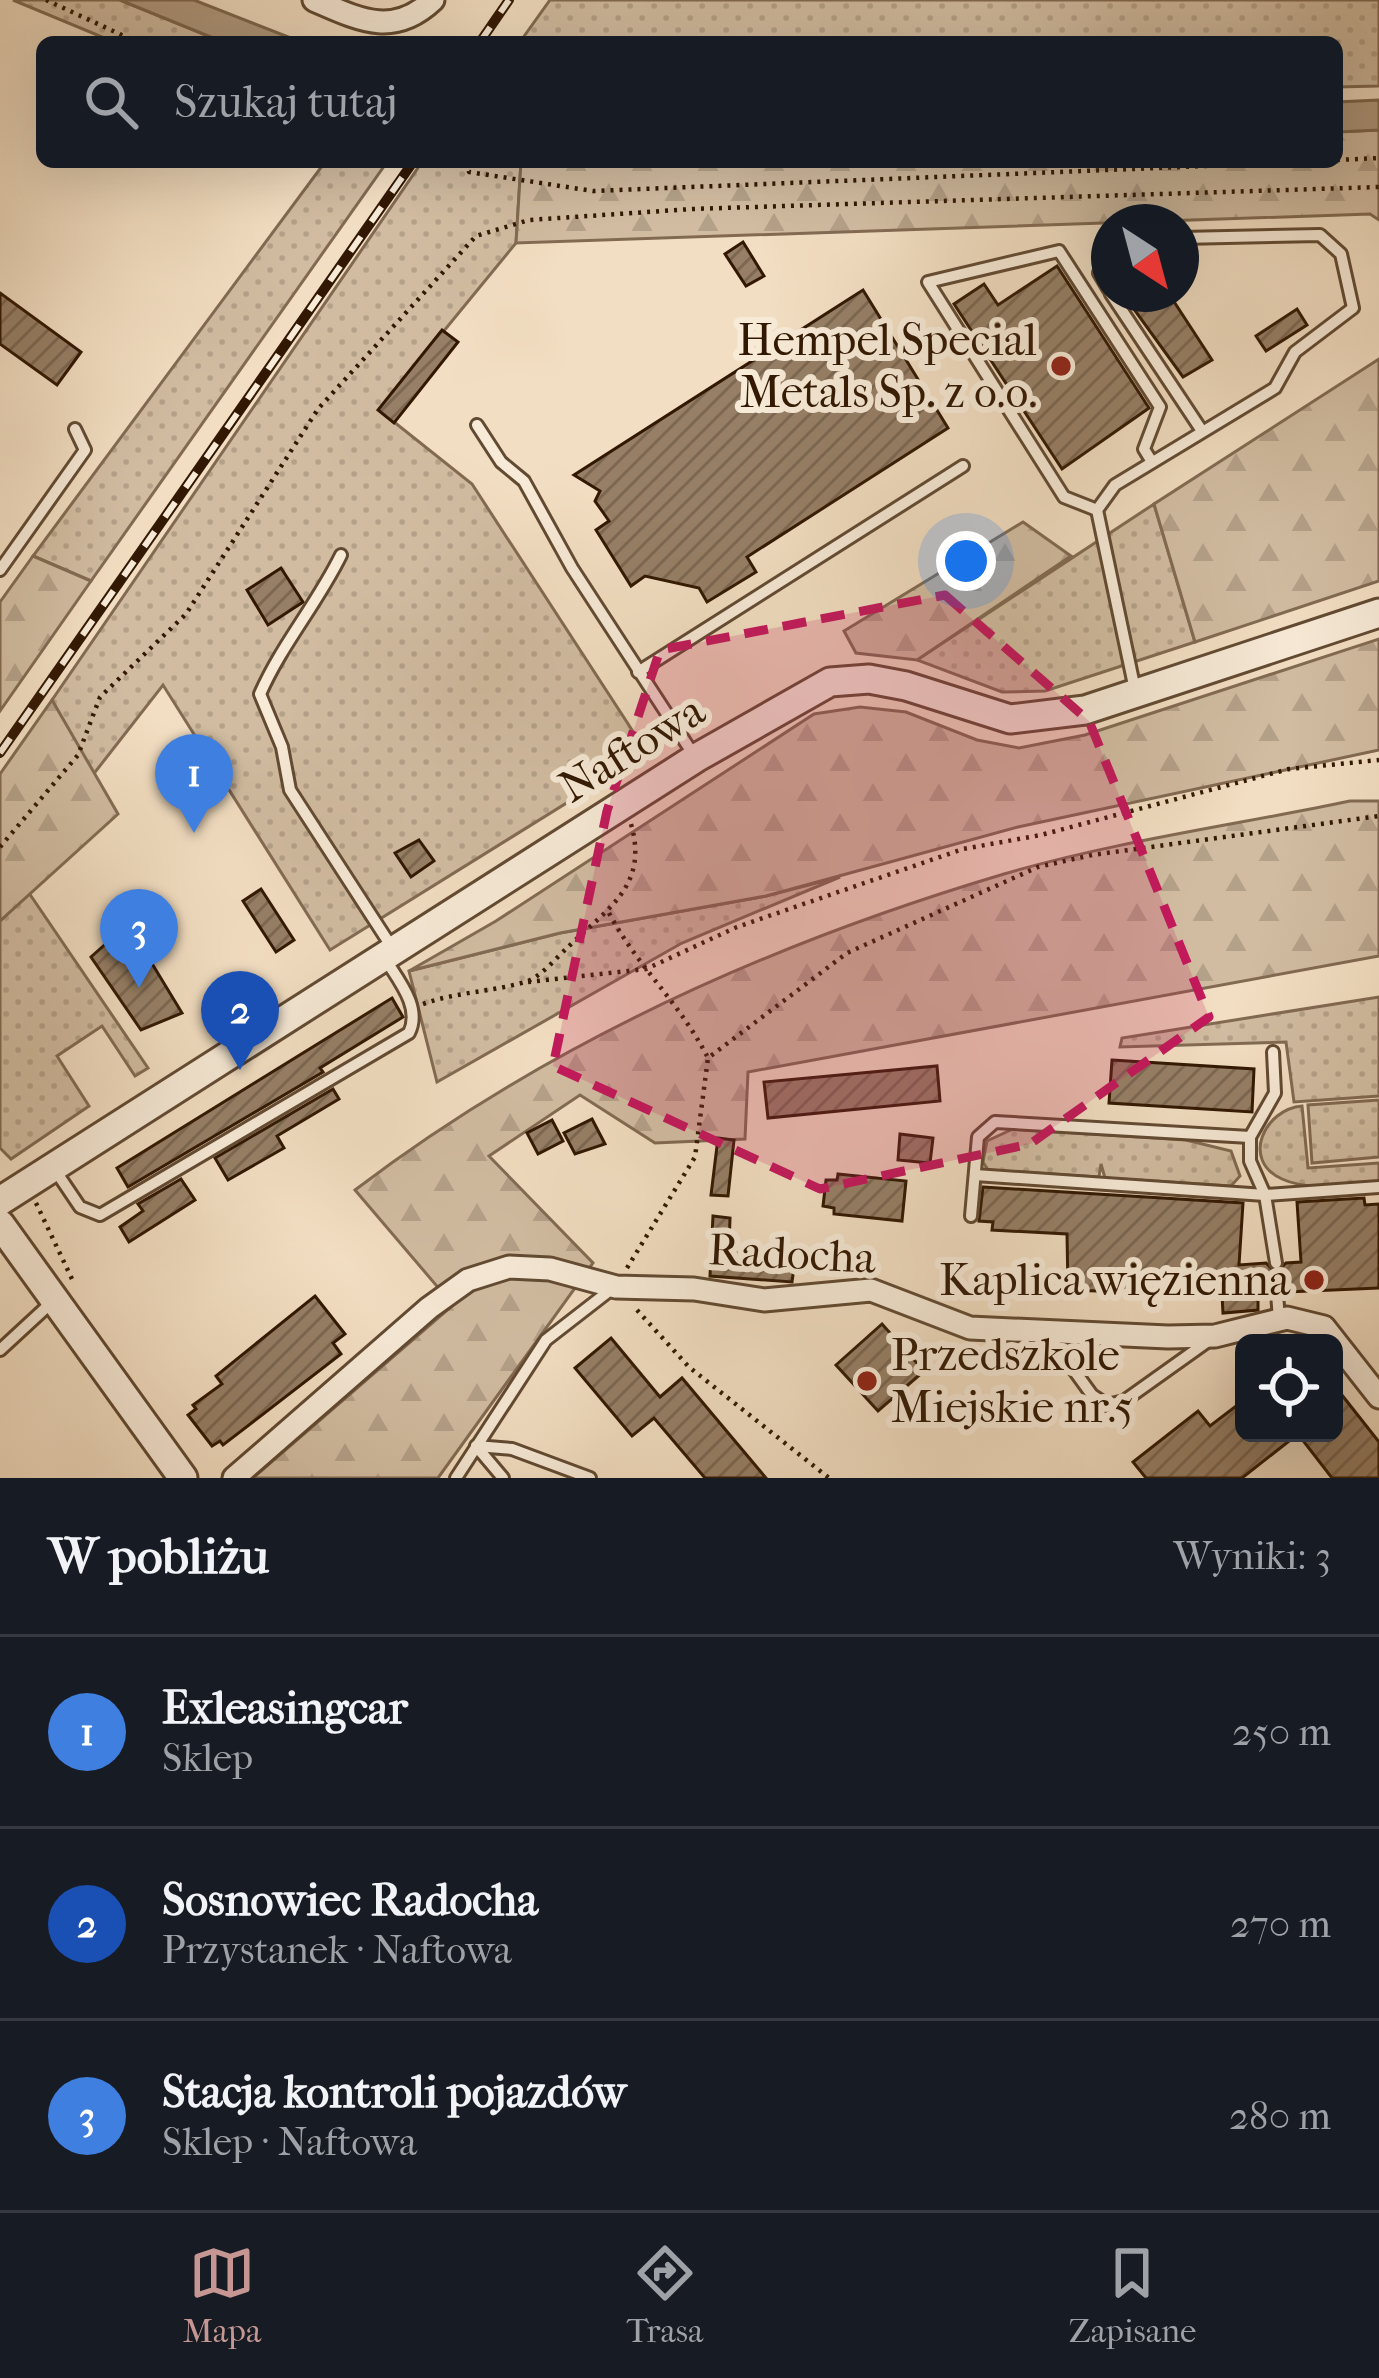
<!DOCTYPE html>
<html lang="pl">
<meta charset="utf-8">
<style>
:root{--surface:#171b24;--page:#20242c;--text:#f1f3f6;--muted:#9ea1a6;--line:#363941;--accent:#c59692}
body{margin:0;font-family:"IM FELL French Canon",serif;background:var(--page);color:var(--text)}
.controls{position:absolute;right:36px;bottom:36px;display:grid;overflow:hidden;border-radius:18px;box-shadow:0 12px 48px #0002}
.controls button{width:108px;height:108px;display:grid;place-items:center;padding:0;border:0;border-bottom:3px solid var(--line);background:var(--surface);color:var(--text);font:60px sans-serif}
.compass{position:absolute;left:1091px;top:204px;width:108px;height:108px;border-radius:50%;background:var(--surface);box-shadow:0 12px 48px #0002;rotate:144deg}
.you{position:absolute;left:966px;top:561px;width:42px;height:42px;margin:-30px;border:9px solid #fff;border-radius:50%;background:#1a73e8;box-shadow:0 0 0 18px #1a73e833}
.badge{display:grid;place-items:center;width:78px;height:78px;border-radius:50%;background:var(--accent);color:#fff;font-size:39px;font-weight:700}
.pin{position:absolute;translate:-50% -99px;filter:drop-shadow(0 3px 6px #0008)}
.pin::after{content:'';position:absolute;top:63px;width:42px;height:36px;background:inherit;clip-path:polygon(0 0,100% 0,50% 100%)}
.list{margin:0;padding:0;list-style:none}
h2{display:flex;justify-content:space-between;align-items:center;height:156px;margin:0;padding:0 48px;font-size:51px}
h2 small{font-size:39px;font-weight:400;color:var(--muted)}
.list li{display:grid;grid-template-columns:78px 1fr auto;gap:36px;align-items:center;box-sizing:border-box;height:192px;padding:0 48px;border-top:3px solid var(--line)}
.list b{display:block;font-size:45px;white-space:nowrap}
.list p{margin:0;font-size:39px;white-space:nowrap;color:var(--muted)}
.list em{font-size:39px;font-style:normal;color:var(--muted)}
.icon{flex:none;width:66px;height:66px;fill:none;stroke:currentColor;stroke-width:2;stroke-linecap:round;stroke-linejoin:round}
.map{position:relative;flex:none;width:1379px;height:1478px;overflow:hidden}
.search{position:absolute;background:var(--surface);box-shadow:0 12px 48px #0002;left:36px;right:36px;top:36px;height:132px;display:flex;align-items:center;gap:30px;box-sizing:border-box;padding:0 42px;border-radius:18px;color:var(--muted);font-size:45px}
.sheet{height:732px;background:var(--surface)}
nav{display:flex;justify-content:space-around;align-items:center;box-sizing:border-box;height:168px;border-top:3px solid var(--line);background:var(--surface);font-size:33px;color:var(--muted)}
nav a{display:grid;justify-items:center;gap:6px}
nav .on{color:var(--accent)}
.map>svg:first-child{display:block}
.grass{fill:url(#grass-dots);stroke:#826a52;stroke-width:3}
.forest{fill:url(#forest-firs);stroke:#826a52;stroke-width:3}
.water{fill:#b19b81;stroke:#7e674e;stroke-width:3}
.building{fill:url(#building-hatch);stroke:#321802;stroke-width:3}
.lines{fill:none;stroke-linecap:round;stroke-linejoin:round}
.service-casing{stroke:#624a32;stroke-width:16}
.minor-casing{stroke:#624a32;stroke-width:27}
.tertiary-casing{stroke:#624a32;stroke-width:33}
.path{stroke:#321802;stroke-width:4.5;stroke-dasharray:3 6;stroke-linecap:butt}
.service{stroke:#f7ead7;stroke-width:10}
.minor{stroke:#f7ead7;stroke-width:21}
.tertiary{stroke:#f7ead7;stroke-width:27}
.rail-casing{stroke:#321802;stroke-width:10}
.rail{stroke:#f7ead7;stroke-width:6;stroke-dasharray:18;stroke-linecap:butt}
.marked{fill:#c2185b;fill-opacity:0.2;stroke:#c2185b;stroke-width:9;stroke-dasharray:24 15;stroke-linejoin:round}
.poi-dot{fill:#8f2418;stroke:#f7ead7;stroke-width:4.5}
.labels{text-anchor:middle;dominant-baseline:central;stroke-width:12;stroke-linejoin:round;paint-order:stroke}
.poi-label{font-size:45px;fill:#321802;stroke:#f7ead7;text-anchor:end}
.street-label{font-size:45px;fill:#321802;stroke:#f7ead7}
</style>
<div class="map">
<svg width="1379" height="1478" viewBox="0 0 1379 1478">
<defs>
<pattern id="grass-dots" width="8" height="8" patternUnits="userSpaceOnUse" patternTransform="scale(3)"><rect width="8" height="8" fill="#d1bca1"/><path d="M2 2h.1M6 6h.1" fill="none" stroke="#b4a189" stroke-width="1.8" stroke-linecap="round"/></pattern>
<pattern id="forest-firs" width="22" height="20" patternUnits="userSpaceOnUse" patternTransform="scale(3)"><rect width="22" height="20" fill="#d1bca1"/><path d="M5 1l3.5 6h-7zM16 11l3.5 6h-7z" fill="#b4a189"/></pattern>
<pattern id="building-hatch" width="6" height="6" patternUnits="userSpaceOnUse" patternTransform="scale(3)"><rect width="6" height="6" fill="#967f66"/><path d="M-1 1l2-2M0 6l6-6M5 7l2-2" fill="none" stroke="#7b6752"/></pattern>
</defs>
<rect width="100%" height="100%" fill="#f2dec2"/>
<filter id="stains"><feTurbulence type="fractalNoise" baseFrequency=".00167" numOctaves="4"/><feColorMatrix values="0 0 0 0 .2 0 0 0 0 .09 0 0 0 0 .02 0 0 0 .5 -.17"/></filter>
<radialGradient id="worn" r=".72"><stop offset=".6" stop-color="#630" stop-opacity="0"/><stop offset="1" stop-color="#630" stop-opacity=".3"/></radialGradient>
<g class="grass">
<path d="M 13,0 L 120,0 L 223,42 L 114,42 Z"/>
<path d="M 550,0 L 1379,0 L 1379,86 L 1337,87 L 1337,42 L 520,42 Z"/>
<path d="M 325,162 L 387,162 L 91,581 L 33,556 Z"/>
<path d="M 422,162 L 521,162 L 516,243 L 379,410 L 472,484 L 647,753 L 330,950 L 163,685 L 92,776 L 52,700 Z"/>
<path d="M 1154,504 L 1195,642 L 1045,691 L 1002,692 L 917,660 Z"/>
<path d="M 840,877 L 682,943 L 437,1082 L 409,971 L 560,933 L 766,896 Z"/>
<path d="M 29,893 L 148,1068 L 135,1076 L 102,1026 L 57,1056 L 89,1106 L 11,1159 L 0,1148 L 0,921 Z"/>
<path d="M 1379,997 L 1379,1096 L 1294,1102 L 1286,1042 L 1120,1047 L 1122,1038 Z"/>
<path d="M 1379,1100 L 1379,1157 L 1312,1163 L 1308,1105 Z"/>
<path d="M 1302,1106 L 1308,1168 L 1379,1163 L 1379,1182 C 1349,1183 1310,1192 1282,1179 C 1240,1160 1265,1109 1302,1106 Z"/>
<path d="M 1013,1129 L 1186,1140 L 1231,1151 L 1240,1176 L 1231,1186 L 1105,1178 L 1101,1164 L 1099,1177 L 988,1170 L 983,1162 L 987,1141 Z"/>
</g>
<g class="forest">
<path d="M 1379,130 L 1379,220 L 1370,214 L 516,243 L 521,162 L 1337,162 L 1337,132 Z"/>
<path d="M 1379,359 L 1379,581 L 1195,642 L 1154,504 Z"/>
<path d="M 1023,522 L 1071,556 L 917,660 L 856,653 L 844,631 Z"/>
<path d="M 33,556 L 91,581 L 0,711 L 0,602 Z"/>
<path d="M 1379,639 L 1379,750 L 1018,827 L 766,896 L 560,933 L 409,971 L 496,921 L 814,714 L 860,707 L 906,712 L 977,740 L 1019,748 L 1085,735 Z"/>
<path d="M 52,700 L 118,814 L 0,921 L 0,774 Z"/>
<path d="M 1350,801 L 1379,801 L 1379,956 L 748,1072 L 745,1139 L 655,1143 L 580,1095 L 489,1156 L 593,1263 L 438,1478 L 253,1478 L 453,1305 L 355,1190 C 548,1043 772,943 1004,874 C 1116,841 1236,825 1350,801 Z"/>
</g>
<g class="water">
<path d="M 120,0 L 194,0 L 301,42 L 223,42 Z"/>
<path d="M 1379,100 L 1379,130 L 1337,132 L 1337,102 Z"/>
</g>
<g class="building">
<path d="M 743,242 L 764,276 L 746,286 L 725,254 Z"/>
<path d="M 1057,266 L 1149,408 L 1062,469 L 954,304 L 984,284 L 998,305 Z"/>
<path d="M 863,290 L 948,428 L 747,557 L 756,572 L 707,602 L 699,588 L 645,576 L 631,586 L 596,530 L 609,521 L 595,501 L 600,491 L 574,475 Z"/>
<path d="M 0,293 L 81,352 L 57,385 L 0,344 Z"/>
<path d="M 1123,294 L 1169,294 L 1212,360 L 1183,377 Z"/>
<path d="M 1297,309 L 1307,325 L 1266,351 L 1256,336 Z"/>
<path d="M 442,330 L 458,342 L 394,423 L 378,410 Z"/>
<path d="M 281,568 L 303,602 L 268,625 L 247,590 Z"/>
<path d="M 419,840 L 434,861 L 411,877 L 395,853 Z"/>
<path d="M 261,889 L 294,940 L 276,952 L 243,901 Z"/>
<path d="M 128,924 L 182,1013 L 141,1030 L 91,957 Z"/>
<path d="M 392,998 L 403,1017 L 320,1068 L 323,1072 L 128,1187 L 117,1168 Z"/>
<path d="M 1112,1060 L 1254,1069 L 1252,1112 L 1109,1103 Z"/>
<path d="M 937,1066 L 940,1101 L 768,1118 L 764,1082 Z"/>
<path d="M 333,1089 L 339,1099 L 277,1136 L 284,1148 L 228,1180 L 215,1158 Z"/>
<path d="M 592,1119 L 605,1144 L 575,1154 L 564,1133 Z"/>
<path d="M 552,1120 L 563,1141 L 538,1154 L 527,1133 Z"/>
<path d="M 900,1134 L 933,1138 L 930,1163 L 898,1160 Z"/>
<path d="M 718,1138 L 734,1140 L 728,1196 L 711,1195 Z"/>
<path d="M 838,1174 L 906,1181 L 902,1221 L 834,1214 L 834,1208 L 823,1206 L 826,1180 L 837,1180 Z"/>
<path d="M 181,1179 L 195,1200 L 129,1242 L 120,1227 L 143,1211 L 138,1204 Z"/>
<path d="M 983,1187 L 1243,1203 L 1239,1265 L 1266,1263 L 1276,1273 L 1286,1263 L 1301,1262 L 1297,1202 L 1364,1198 L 1365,1205 L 1379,1204 L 1379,1288 L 1287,1292 L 1275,1284 L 1267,1293 L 1258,1294 L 1258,1310 L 1223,1313 L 1222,1295 L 1068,1290 L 1067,1234 L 992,1230 L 993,1222 L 979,1221 Z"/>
<path d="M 713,1216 L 730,1218 L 729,1247 L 796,1253 L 792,1282 L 710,1276 Z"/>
<path d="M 315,1296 L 345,1334 L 333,1343 L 341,1354 L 223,1445 L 220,1441 L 212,1446 L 188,1415 L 196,1409 L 193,1405 L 222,1384 L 216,1376 Z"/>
<path d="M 882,1324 L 924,1371 L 878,1411 L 836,1365 Z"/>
<path d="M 611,1338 L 660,1397 L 682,1378 L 766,1478 L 705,1478 L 654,1418 L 632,1436 L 575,1368 Z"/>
<path d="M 1334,1385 L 1379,1442 L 1379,1478 L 1332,1478 L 1298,1434 L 1242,1478 L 1146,1478 L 1133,1462 L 1198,1411 L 1210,1426 L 1244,1400 L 1244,1433 L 1334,1433 Z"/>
</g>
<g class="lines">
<g class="service-casing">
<g id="service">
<path d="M 1109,252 L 1099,273 L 1109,290"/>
<path d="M 1111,294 L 1202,431"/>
<path d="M 477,425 L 501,462 L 524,481 L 572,568 L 695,757"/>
<path d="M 1097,510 L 1064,497 L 928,282 L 1059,251 L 1160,407 L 1144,449 L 1152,462"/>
<path d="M 341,555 C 317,604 282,644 260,694 L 282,747 L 290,790 L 393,949"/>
<path d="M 0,570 L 85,450 L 75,429"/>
<path d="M 638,672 L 963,466"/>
<path d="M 1135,690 L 1097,510 L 1115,485 L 1275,388 L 1295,352 L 1353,308 L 1341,254 L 1320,235 L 1181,238"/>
<path d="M 1273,1052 L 1275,1093 L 1250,1137 L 1250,1161 L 1265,1195 L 1276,1263"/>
<path d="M 55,1170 L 80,1207 L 100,1215 L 409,1033 C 422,1007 398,980 384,957"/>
<path d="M 975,1175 L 1265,1195 L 1379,1187"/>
<path d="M 971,1216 L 978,1137 L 995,1122 L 1250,1137"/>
<path d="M 1277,1293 L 1279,1320"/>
<path d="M 1047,1333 L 1092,1395 L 1107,1405 L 1124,1401 L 1211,1339"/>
<path d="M 0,1350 L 51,1303"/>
<path d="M 476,1446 L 512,1449 L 590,1478"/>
<path d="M 476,1446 L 503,1478"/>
<path d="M 456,1478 L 546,1340 L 613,1288"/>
</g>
</g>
<g class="minor-casing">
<g id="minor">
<path d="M 314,0 C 358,19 393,38 433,0"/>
<path d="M 234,1478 L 429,1308 L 468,1280 L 509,1267 L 550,1269 L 616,1287 L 694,1289 L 764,1300 L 871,1290 L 970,1328 L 1168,1337 L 1215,1336 L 1287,1318 L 1324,1327 L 1379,1397"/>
</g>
</g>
<g class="tertiary-casing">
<g id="tertiary">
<path d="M 0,1201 L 696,758 L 830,682 L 869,679 L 906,686 L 1010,719 L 1085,710 L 1379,613"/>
<path d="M 0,1224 L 183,1478"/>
</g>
</g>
<g class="path">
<path d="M 46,0 L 137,42"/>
<path d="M 1337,160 L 1379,158"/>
<path d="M 468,162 L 469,172 L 593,191 L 1304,162"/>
<path d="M 0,847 L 78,755 L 100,697 L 186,614 L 318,409 L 476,236 L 529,220 L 692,209 L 1379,187"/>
<path d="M 609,913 C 637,966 679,1002 707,1056"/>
<path d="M 528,982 L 646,969 L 737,927 L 963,849 L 1041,835 L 1289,769 L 1379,760"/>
<path d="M 423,1004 C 456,992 491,992 525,982 C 540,978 556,958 568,947 C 607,909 649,886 631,824"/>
<path d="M 36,1203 L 72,1279"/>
<path d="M 627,1268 L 695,1157 L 708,1058 L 847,953 L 1038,867 L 1092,855 L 1379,816"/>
<path d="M 637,1310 L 689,1367 L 829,1478"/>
</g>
<use href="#service" class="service"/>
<use href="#minor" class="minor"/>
<use href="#tertiary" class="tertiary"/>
<g class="rail-casing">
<g id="rail">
<path d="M 480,42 L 509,0"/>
<path d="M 0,753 L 413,162"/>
</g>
</g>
<use href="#rail" class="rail"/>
</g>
<path class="marked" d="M 945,595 L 1089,721 L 1209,1017 L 1030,1144 L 820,1189 L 553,1066 L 607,811 L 660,650 Z"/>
<g class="poi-dot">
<circle cx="1061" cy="366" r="12"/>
<circle cx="1314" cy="1280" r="12"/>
<circle cx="867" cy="1381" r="12"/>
</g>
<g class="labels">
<g class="poi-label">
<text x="1037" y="340">Hempel Special<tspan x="1037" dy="52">Metals Sp. z o.o.</tspan></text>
<text x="1290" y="1280">Kaplica więzienna</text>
<text x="891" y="1355" text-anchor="start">Przedszkole<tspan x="891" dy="52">Miejskie nr.5</tspan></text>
</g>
<g class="street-label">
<text transform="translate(632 749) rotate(-32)">Naftowa</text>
<text transform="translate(792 1254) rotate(3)">Radocha</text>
</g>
</g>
<rect width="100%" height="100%" filter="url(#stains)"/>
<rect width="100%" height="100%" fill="url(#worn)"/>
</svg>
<div class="controls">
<button><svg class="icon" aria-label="locate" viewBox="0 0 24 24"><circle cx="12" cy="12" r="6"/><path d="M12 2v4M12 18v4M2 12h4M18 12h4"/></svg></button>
</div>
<svg class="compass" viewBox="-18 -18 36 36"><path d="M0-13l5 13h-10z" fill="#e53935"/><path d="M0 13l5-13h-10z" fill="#9ea1a6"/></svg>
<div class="you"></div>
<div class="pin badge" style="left:194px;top:833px;background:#3f7fe0">1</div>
<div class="pin badge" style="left:240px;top:1070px;background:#1a4fb4">2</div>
<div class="pin badge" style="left:139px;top:988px;background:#3f7fe0">3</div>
<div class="search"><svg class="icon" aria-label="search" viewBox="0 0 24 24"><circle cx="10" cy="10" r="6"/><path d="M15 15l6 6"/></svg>Szukaj tutaj</div>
</div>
<section class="sheet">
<h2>W pobliżu<small>Wyniki: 3</small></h2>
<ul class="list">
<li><span class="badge" style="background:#3f7fe0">1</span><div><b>Exleasingcar</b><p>Sklep</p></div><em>250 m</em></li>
<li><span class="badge" style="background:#1a4fb4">2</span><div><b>Sosnowiec Radocha</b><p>Przystanek · Naftowa</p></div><em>270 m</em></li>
<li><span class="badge" style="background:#3f7fe0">3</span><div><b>Stacja kontroli pojazdów</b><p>Sklep · Naftowa</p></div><em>280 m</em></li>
</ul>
</section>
<nav>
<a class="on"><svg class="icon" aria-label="map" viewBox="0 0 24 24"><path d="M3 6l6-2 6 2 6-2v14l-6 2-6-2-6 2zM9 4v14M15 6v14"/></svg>Mapa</a>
<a><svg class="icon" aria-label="directions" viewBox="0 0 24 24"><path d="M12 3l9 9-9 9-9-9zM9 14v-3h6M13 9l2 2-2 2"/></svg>Trasa</a>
<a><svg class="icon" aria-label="saved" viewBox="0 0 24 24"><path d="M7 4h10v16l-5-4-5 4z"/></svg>Zapisane</a>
</nav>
